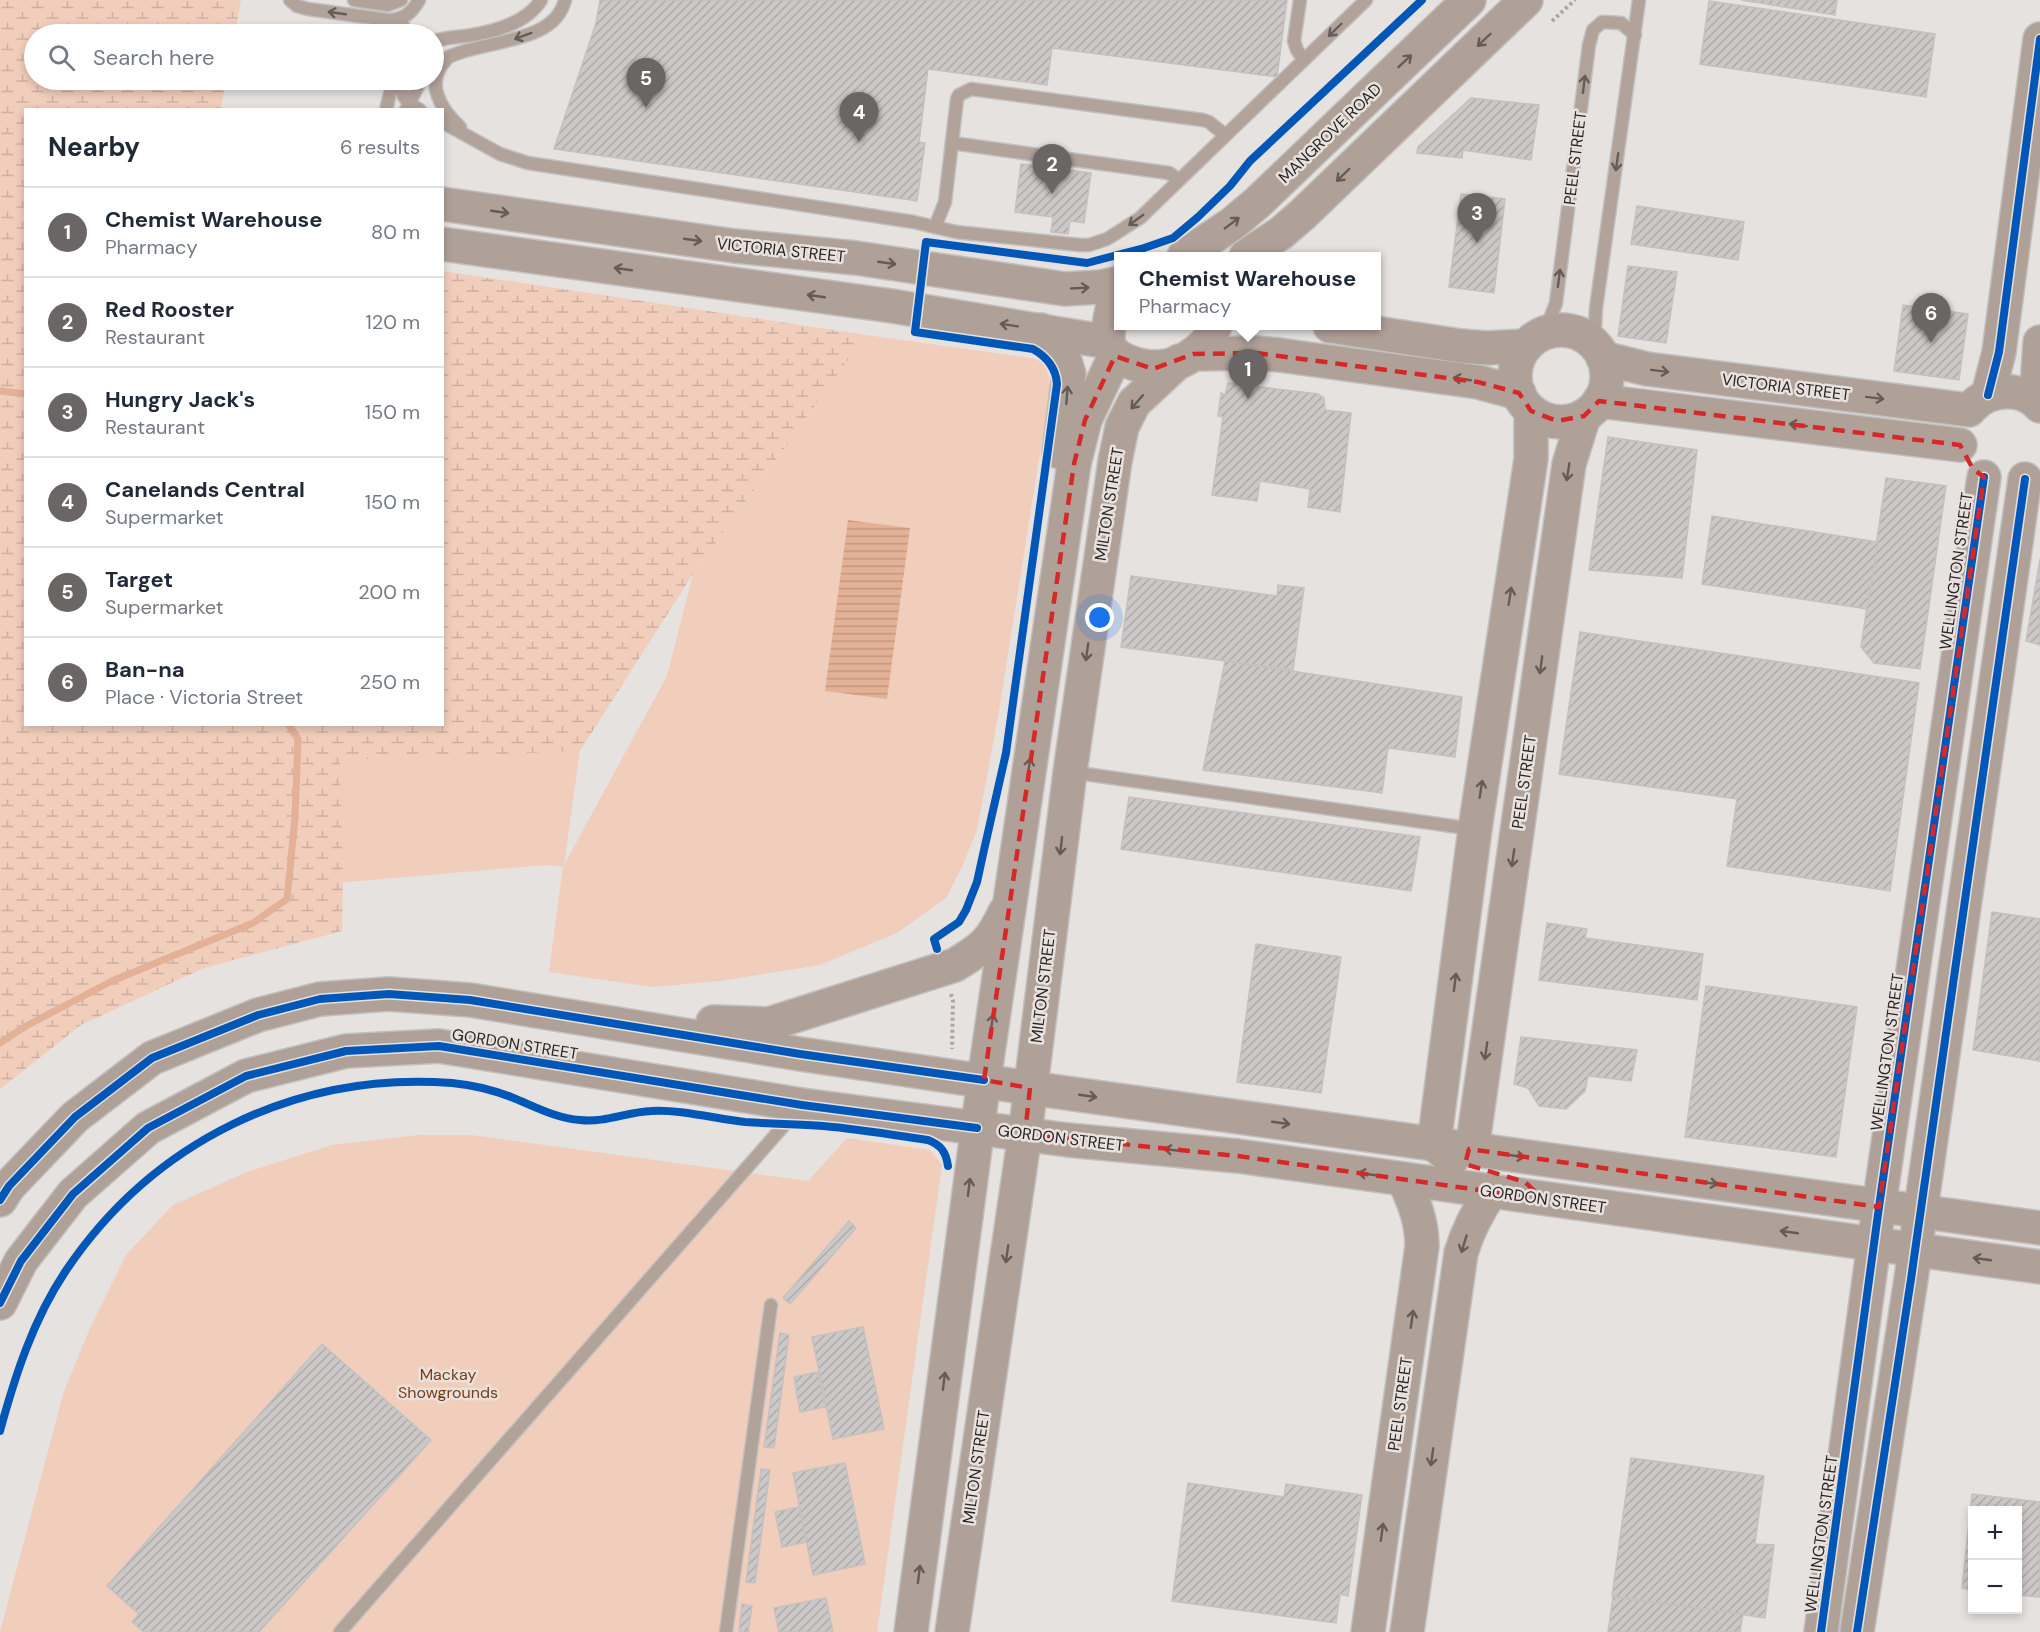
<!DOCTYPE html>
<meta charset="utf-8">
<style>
:root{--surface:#fff;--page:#f2f2f3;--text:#1f2937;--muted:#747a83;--line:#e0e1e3;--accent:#6a6665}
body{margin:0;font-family:"DM Sans",sans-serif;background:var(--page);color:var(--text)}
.controls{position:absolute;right:18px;bottom:18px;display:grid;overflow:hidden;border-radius:0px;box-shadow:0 3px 9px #0003}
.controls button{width:54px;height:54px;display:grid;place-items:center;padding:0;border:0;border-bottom:2px solid var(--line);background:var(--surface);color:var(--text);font:30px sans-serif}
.you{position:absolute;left:1100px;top:618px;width:21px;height:21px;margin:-15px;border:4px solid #fff;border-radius:50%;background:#1a73e8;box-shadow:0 0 0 9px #1a73e833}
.badge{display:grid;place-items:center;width:39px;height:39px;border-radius:50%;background:var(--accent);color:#fff;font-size:20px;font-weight:700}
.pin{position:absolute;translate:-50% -50px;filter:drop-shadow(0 2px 3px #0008)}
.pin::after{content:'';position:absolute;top:32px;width:21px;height:18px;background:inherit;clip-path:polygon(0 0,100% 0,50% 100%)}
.popup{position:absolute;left:1114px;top:252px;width:267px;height:78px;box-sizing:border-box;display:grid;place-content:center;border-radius:0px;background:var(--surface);filter:drop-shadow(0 2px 4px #0005);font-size:20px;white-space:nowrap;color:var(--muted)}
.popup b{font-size:22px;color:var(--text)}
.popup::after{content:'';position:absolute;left:50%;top:100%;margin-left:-12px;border:12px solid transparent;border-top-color:var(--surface)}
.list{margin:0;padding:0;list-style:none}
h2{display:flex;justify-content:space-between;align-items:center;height:78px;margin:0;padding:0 24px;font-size:26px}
h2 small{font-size:20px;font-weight:400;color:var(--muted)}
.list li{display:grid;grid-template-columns:39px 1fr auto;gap:18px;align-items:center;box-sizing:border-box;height:90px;padding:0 24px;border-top:2px solid var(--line)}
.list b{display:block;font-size:22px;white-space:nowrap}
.list p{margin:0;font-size:20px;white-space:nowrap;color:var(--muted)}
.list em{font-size:20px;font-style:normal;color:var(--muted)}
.icon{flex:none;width:33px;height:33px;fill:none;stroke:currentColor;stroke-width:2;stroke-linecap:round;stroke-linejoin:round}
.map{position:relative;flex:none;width:2040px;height:1632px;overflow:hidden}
.search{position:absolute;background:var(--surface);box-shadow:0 3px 9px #0003;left:24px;top:24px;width:420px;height:66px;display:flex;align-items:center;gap:15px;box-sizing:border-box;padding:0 21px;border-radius:33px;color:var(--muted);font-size:22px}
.panel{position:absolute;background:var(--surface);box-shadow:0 3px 9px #0003;left:24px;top:108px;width:420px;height:618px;border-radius:0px}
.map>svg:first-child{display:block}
.green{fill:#f1cdbb}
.wetland{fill:url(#wetland-marsh)}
.water{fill:url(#water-rules)}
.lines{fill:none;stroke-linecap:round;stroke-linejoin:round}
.stream{stroke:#e2b196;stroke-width:7}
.building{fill:url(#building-hatch);stroke:#c4c1c0;stroke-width:1.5}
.lane-casing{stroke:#c2c0bf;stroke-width:15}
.secondary-casing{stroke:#c2c0bf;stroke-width:36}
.path{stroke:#afa6a1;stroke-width:4;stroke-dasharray:3 3;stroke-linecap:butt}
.lane{stroke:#b1a29a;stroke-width:12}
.secondary{stroke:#b0a198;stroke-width:33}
.cycleway-casing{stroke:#e8e1dd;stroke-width:11}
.cycleway{stroke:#0057b8;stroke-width:8}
.oneway{stroke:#655d59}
.oneway2{stroke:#655c58}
.marked{fill:none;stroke:#d62828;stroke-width:4.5;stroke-dasharray:12 8;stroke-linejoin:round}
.labels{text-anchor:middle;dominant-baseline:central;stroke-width:5;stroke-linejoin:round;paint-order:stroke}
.street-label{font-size:16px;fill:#272423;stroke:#e8e1dd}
.park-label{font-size:16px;fill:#7c3c14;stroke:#e8e1dd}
</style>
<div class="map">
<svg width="2040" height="1632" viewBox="0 0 2040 1632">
<defs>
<pattern id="wetland-marsh" width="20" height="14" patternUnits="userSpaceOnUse" patternTransform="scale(1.5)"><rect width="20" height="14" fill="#f1cdbb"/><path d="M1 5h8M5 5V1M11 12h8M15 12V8" fill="none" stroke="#cfb0a0"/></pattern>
<pattern id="water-rules" width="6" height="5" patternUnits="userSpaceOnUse" patternTransform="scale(1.5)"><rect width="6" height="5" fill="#e2b196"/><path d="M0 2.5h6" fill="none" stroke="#c29881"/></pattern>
<pattern id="building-hatch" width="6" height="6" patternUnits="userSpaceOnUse" patternTransform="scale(1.5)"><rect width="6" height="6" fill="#cbc8c7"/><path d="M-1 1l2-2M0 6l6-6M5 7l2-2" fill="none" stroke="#aeacab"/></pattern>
</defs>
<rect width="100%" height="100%" fill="#e5e2e0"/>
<g class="green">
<path d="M 0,0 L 34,34 L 34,80 L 26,110 L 26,724 L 442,724 L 634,362 L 564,865 L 667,676 L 693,574 L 866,335 L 1024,357 C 1028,358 1034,358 1038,360 C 1058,373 1047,409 1044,428 L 998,717 L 977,830 L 962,867 L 946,898 L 897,933 L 820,965 L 720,981 L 652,987 L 549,972 L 563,867 L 546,865 L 159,898 L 0,983 Z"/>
<path d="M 419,1135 L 471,1135 L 808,1181 L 847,1138 L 930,1150 L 942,1165 L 877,1632 L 0,1632 L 64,1391 L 90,1328 L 126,1255 L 173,1205 L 247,1172 L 332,1145 Z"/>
</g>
<path class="wetland" d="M 0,0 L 241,0 L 235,34 L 34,34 L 34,80 L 226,80 L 221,109 L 26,110 L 26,724 L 442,724 L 443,271 L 866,335 L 693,574 L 580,751 L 340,760 L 343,876 L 342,931 L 204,968 L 81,1025 L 0,1089 Z"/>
<path class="water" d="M 848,520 L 910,528 L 887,699 L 825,691 Z"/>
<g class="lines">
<g class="stream">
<path d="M 0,391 L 26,394"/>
<path d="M 0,1043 L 26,1026 L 112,981 L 253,923 L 287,899 L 295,818 L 298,739 L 288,724"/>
</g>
</g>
<g class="building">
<path d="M 600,0 L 1287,0 L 1277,77 L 1052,48 L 1047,85 L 928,69 L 919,142 L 925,143 L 917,201 L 554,149 L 596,23 Z"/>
<path d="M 1741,0 L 1837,0 L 1835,15 Z"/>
<path d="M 1709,1 L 1935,34 L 1926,97 L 1700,64 Z"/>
<path d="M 1471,98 L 1539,105 L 1531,160 L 1463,150 L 1462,158 L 1417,153 L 1418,147 Z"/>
<path d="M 1021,164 L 1091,173 L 1084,223 L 1070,221 L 1068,234 L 1051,232 L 1053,217 L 1015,212 Z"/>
<path d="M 1461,194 L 1505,199 L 1494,293 L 1449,287 Z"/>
<path d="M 1637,206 L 1744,222 L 1738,260 L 1631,244 Z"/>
<path d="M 1628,266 L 1677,272 L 1666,343 L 1618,336 Z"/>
<path d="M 1903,305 L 1968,314 L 1959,380 L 1894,371 Z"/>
<path d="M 1228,383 L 1318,394 L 1324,398 L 1325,410 L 1351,413 L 1340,512 L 1308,507 L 1310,489 L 1260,481 L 1257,501 L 1212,495 L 1223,417 L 1218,416 L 1221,393 L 1225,395 Z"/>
<path d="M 1608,437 L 1697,450 L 1682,578 L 1589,570 Z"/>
<path d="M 1886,478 L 1946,486 L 1920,669 L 1874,663 L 1861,647 Z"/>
<path d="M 1712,516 L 1878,542 L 1867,609 L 1702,584 Z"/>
<path d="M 2040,559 L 2040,645 L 2026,641 Z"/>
<path d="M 1131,576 L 1277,596 L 1278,585 L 1304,588 L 1293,670 L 1121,647 Z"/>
<path d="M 1580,632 L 1919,683 L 1890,891 L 1727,866 L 1737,799 L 1559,774 Z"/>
<path d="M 1225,661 L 1462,697 L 1455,757 L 1388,748 L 1382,793 L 1203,770 Z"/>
<path d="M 1129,797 L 1420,837 L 1411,891 L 1121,849 Z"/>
<path d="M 1992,912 L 2040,919 L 2040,1061 L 1973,1050 Z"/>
<path d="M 1547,923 L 1587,929 L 1585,938 L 1703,954 L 1697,1000 L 1539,980 Z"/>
<path d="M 1256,944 L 1341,957 L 1321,1093 L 1237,1082 Z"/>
<path d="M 1706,986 L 1857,1007 L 1836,1157 L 1685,1137 Z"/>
<path d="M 1521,1037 L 1637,1050 L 1631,1081 L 1588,1076 L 1585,1091 L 1566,1109 L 1539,1106 L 1528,1088 L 1514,1084 Z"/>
<path d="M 849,1221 L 856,1228 L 790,1304 L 783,1298 Z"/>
<path d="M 863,1327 L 884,1429 L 833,1439 L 812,1337 Z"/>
<path d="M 780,1333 L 789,1335 L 774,1448 L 764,1447 Z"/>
<path d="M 322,1344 L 431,1440 L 259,1632 L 144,1632 L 132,1622 L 139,1614 L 107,1586 Z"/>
<path d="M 818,1372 L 825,1407 L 800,1412 L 794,1377 Z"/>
<path d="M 1631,1458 L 1764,1476 L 1755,1544 L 1774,1545 L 1765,1618 L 1612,1596 Z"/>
<path d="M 845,1463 L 865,1564 L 813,1575 L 793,1473 Z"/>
<path d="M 761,1469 L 770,1470 L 755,1583 L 746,1582 Z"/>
<path d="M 1188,1483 L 1284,1497 L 1286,1484 L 1362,1495 L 1348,1596 L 1340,1594 L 1336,1623 L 1172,1601 Z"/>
<path d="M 1972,1494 L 2040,1502 L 2040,1597 L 2018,1595 L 2018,1510 L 1972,1510 L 1972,1590 L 1962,1588 Z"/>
<path d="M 799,1507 L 806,1542 L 782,1547 L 775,1512 Z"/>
<path d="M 1613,1597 L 1743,1614 L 1740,1632 L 1608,1632 Z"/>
<path d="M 826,1598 L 833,1632 L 779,1632 L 774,1608 Z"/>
<path d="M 742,1604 L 752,1606 L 748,1632 L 739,1632 Z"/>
</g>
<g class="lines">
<g class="lane-casing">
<g id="lane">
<path d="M 290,0 L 297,6 L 308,9 L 395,21 L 404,27 L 409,34"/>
<path d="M 354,0 L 388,5 L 401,0"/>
<path d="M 1300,0 L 1294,41 L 1297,50 L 1304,60"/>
<path d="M 390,20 C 404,19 412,13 419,0"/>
<path d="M 434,41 C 444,38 455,37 466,36 C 493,32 526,24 541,0"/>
<path d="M 446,60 C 424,82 441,110 460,127"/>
<path d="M 434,66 C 467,37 553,50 565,0"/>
<path d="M 401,80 C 400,96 406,102 420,110"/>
<path d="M 386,110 L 390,93 L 397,80"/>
<path d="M 406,110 L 421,80"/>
<path d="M 442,122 L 500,154 L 528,163 L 914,222 L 956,232 L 1080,245 L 1089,245 L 1107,239 L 1140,218 L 1366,0"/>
<path d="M 952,143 L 1169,173 L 1179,180"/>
<path d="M 935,227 L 945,202 L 957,99 L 959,95 L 971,89 L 1203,120 L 1209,122 L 1225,135"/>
<path d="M 1544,334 L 1556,303 L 1589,45 L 1593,30 L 1602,22 L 1621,23 L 1635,35"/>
<path d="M 1594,345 L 1596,308 L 1639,0"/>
<path d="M 1071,772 L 1473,829"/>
<path d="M 340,1632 L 800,1107"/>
<path d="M 726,1632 L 771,1305"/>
</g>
</g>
<g class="secondary-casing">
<g id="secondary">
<path d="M 442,204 L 735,246 L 856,258 L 1065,289 L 1100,287 L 1119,283"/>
<path d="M 442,244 L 892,306 L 1108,342"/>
<path d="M 1184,256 L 1232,224 L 1257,203 L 1469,0"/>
<path d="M 1246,256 L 1281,233 L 1302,215 L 1526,0"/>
<path d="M 1119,294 C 1113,301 1112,310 1110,319 C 1106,341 1106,352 1127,361 C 1155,373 1181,367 1203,346 C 1209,341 1212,332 1215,326"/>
<path d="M 1330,326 L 1461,346 L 1486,348 L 1526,346"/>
<path d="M 1041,330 L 1064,358 L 1069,374 L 1059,452"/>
<circle cx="1561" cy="376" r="46"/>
<path d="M 1193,354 L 1256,353 L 1279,355 L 1478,382 L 1519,393"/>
<path d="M 1603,358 L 1647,369 L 1969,410"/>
<path d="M 1988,395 L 1999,352 L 2040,39"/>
<path d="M 1599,401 L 1960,445"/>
<path d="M 2036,402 L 2040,342"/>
<path d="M 1973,406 C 1990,388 2023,386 2040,406"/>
<path d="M 713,1022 L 769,1024 L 955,965 C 983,948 991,942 1005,912"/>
<path d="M 1472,1150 L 1569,464 L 1584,416"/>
<path d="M 1452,1159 L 1434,1144 L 1475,829 L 1531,459 L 1531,411"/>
<path d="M 0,1200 L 9,1186 L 75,1117 L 152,1058 L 258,1015 L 320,999 L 389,994 L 470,1000 L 800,1054 L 1030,1088 L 2040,1228"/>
<path d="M 0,1303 L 21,1261 L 73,1194 L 148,1128 L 246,1076 L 346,1051 L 439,1046 L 802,1105 L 1068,1140 L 1238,1156 L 2040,1267"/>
<path d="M 911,1632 L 984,1080 L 1074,464 L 1085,420 L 1115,356"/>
<path d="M 952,1632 L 1025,1134 L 1070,772 L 1115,461 L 1122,427 L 1134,403 L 1179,361"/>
<path d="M 1368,1632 L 1422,1246 C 1422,1221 1414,1202 1404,1180"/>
<path d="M 1407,1632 L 1461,1253 C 1468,1230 1477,1212 1491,1192"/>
<path d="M 1821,1632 L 1879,1207 L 1984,477"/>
<path d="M 1857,1632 L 1911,1279 L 2025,479"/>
</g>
</g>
<g class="path">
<path d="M 1552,21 L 1575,0"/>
<path d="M 951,994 L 953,1001 L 952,1049"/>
</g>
<use href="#lane" class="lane"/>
<use href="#secondary" class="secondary"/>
<g class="cycleway-casing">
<g id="cycleway">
<path d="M 1988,395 L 1999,352 L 2040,39"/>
<path d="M 937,949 L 934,939 L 959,922 L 966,910 L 977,882 L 984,850 L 1006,753 L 1057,384 C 1056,368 1047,357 1033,349 L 915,332 L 926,242 L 1087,263 L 1144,248 L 1173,238 L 1198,217 L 1230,186 L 1250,161 L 1422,0"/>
<path d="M 0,1200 L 9,1186 L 75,1117 L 152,1058 L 258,1015 L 320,999 L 389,994 L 470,1000 L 800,1054 L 984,1080"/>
<path d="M 0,1303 L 21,1261 L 73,1194 L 148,1128 L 246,1076 L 346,1051 L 439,1046 L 802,1105 L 977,1128"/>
<path d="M 0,1431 C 15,1376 33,1320 65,1272 C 152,1142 296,1071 452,1083 C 472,1085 493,1090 511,1097 C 534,1106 555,1118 580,1120 C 605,1123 627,1112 651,1111 C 679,1109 717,1119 745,1122 C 771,1124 797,1124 823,1126 C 858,1129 894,1135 928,1140 C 941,1145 946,1152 948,1166"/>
<path d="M 1821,1632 L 1879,1207 L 1984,477"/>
<path d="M 1857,1632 L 1911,1279 L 2025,479"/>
</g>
</g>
<use href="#cycleway" class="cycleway"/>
</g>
<defs><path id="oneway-shaft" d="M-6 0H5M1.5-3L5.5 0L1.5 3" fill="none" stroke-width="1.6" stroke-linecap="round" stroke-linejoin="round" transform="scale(1.5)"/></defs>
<g class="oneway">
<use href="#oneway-shaft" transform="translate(337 13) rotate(-172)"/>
<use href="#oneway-shaft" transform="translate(1335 30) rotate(136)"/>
<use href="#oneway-shaft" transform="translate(523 36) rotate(160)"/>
<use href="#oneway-shaft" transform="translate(1584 84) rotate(-83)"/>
<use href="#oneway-shaft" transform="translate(1617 162) rotate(98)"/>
<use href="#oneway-shaft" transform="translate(1136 220) rotate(144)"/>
<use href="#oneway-shaft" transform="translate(1559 278) rotate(-83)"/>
</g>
<g class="oneway2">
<use href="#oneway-shaft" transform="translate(1484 40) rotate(136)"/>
<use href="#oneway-shaft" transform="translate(1405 61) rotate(-43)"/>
<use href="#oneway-shaft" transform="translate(1343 175) rotate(136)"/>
<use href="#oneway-shaft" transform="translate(500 212) rotate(8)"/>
<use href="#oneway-shaft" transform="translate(1232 223) rotate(-37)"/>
<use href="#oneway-shaft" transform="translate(693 240) rotate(8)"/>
<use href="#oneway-shaft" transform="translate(887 263) rotate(8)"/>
<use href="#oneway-shaft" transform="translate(623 269) rotate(-172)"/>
<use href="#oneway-shaft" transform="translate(1080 288) rotate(-3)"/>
<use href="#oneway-shaft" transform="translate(816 296) rotate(-172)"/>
<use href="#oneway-shaft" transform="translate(1009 325) rotate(-171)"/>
<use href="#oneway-shaft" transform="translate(1660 371) rotate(7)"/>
<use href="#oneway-shaft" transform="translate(1462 379) rotate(-172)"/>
<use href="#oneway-shaft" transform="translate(1067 395) rotate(-86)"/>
<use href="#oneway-shaft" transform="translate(1875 398) rotate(7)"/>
<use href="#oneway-shaft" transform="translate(1137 402) rotate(131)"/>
<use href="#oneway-shaft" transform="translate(1798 425) rotate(-173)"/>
<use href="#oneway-shaft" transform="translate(1568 472) rotate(99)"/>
<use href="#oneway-shaft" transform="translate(1510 596) rotate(-81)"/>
<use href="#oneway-shaft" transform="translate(1087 652) rotate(98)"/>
<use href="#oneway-shaft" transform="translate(1541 665) rotate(98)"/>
<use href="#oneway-shaft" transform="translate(1029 767) rotate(-82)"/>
<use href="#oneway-shaft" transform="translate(1481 789) rotate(-81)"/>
<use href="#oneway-shaft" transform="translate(1061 846) rotate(97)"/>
<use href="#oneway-shaft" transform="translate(1513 858) rotate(98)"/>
<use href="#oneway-shaft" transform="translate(1455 982) rotate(-83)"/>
<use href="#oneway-shaft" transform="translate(992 1023) rotate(-81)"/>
<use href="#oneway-shaft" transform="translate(1486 1051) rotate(98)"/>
<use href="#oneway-shaft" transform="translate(1088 1096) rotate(8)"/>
<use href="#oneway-shaft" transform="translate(1281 1123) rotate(8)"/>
<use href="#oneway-shaft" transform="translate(1173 1150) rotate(-174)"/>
<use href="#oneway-shaft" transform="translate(1516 1156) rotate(8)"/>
<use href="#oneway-shaft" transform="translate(1367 1174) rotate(-172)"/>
<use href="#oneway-shaft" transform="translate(1709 1183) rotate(8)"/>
<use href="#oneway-shaft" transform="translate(969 1187) rotate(-83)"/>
<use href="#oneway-shaft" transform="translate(1789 1232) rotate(-172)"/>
<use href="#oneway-shaft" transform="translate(1464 1244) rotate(107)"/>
<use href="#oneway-shaft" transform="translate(1007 1254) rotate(98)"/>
<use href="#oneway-shaft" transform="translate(1982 1259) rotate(-172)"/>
<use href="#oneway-shaft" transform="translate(1412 1319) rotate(-82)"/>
<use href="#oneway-shaft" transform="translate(944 1381) rotate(-83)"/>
<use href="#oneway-shaft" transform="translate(1432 1457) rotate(98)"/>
<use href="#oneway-shaft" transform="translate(1382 1532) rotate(-82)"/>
<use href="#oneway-shaft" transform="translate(919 1574) rotate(-83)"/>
</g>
<path class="marked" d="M 1256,353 L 1478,382 L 1519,393 L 1531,411 L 1557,421 L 1584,416 L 1599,401 L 1960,445 L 1973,469 L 1984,477 L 1879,1207 L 1469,1149 L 1465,1164 L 1525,1182 L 1543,1199 L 1238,1156 L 1025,1134 L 1030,1088 L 984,1080 L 1074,464 L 1085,420 L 1115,356 L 1153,369 L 1193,354 Z"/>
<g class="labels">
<g class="street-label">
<text transform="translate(1330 133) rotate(-44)">MANGROVE ROAD</text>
<text transform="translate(1575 158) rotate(-83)">PEEL STREET</text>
<text transform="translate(781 250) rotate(6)">VICTORIA STREET</text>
<text transform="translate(1786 387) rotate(7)">VICTORIA STREET</text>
<text transform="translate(1109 504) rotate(-81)">MILTON STREET</text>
<text transform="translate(1956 571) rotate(-82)">WELLINGTON STREET</text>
<text transform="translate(1524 782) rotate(-82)">PEEL STREET</text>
<text transform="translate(1043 986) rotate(-83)">MILTON STREET</text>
<text transform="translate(515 1044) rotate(9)">GORDON STREET</text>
<text transform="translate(1887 1052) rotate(-82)">WELLINGTON STREET</text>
<text transform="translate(1061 1138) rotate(7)">GORDON STREET</text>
<text transform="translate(1543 1199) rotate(8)">GORDON STREET</text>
<text transform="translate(1400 1404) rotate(-82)">PEEL STREET</text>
<text transform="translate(976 1467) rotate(-82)">MILTON STREET</text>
<text transform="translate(1821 1534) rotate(-82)">WELLINGTON STREET</text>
</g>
<g class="park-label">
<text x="448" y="1374">Mackay<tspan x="448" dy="18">Showgrounds</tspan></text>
</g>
</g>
</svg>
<div class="controls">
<button>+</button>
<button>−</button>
</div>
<div class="you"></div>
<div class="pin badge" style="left:1248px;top:399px">1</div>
<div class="popup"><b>Chemist Warehouse</b>Pharmacy</div>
<div class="pin badge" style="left:1052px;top:194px">2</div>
<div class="pin badge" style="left:1477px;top:243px">3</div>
<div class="pin badge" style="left:859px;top:142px">4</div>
<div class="pin badge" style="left:646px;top:108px">5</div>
<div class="pin badge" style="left:1931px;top:343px">6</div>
<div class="search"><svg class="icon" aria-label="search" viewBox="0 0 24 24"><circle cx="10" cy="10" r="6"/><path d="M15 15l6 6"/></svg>Search here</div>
<section class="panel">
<h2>Nearby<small>6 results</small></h2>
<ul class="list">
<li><span class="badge">1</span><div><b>Chemist Warehouse</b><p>Pharmacy</p></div><em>80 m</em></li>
<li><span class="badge">2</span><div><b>Red Rooster</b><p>Restaurant</p></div><em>120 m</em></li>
<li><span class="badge">3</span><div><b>Hungry Jack's</b><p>Restaurant</p></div><em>150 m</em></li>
<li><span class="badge">4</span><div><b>Canelands Central</b><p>Supermarket</p></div><em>150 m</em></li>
<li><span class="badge">5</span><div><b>Target</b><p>Supermarket</p></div><em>200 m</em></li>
<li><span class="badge">6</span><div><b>Ban-na</b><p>Place · Victoria Street</p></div><em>250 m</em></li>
</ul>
</section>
</div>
